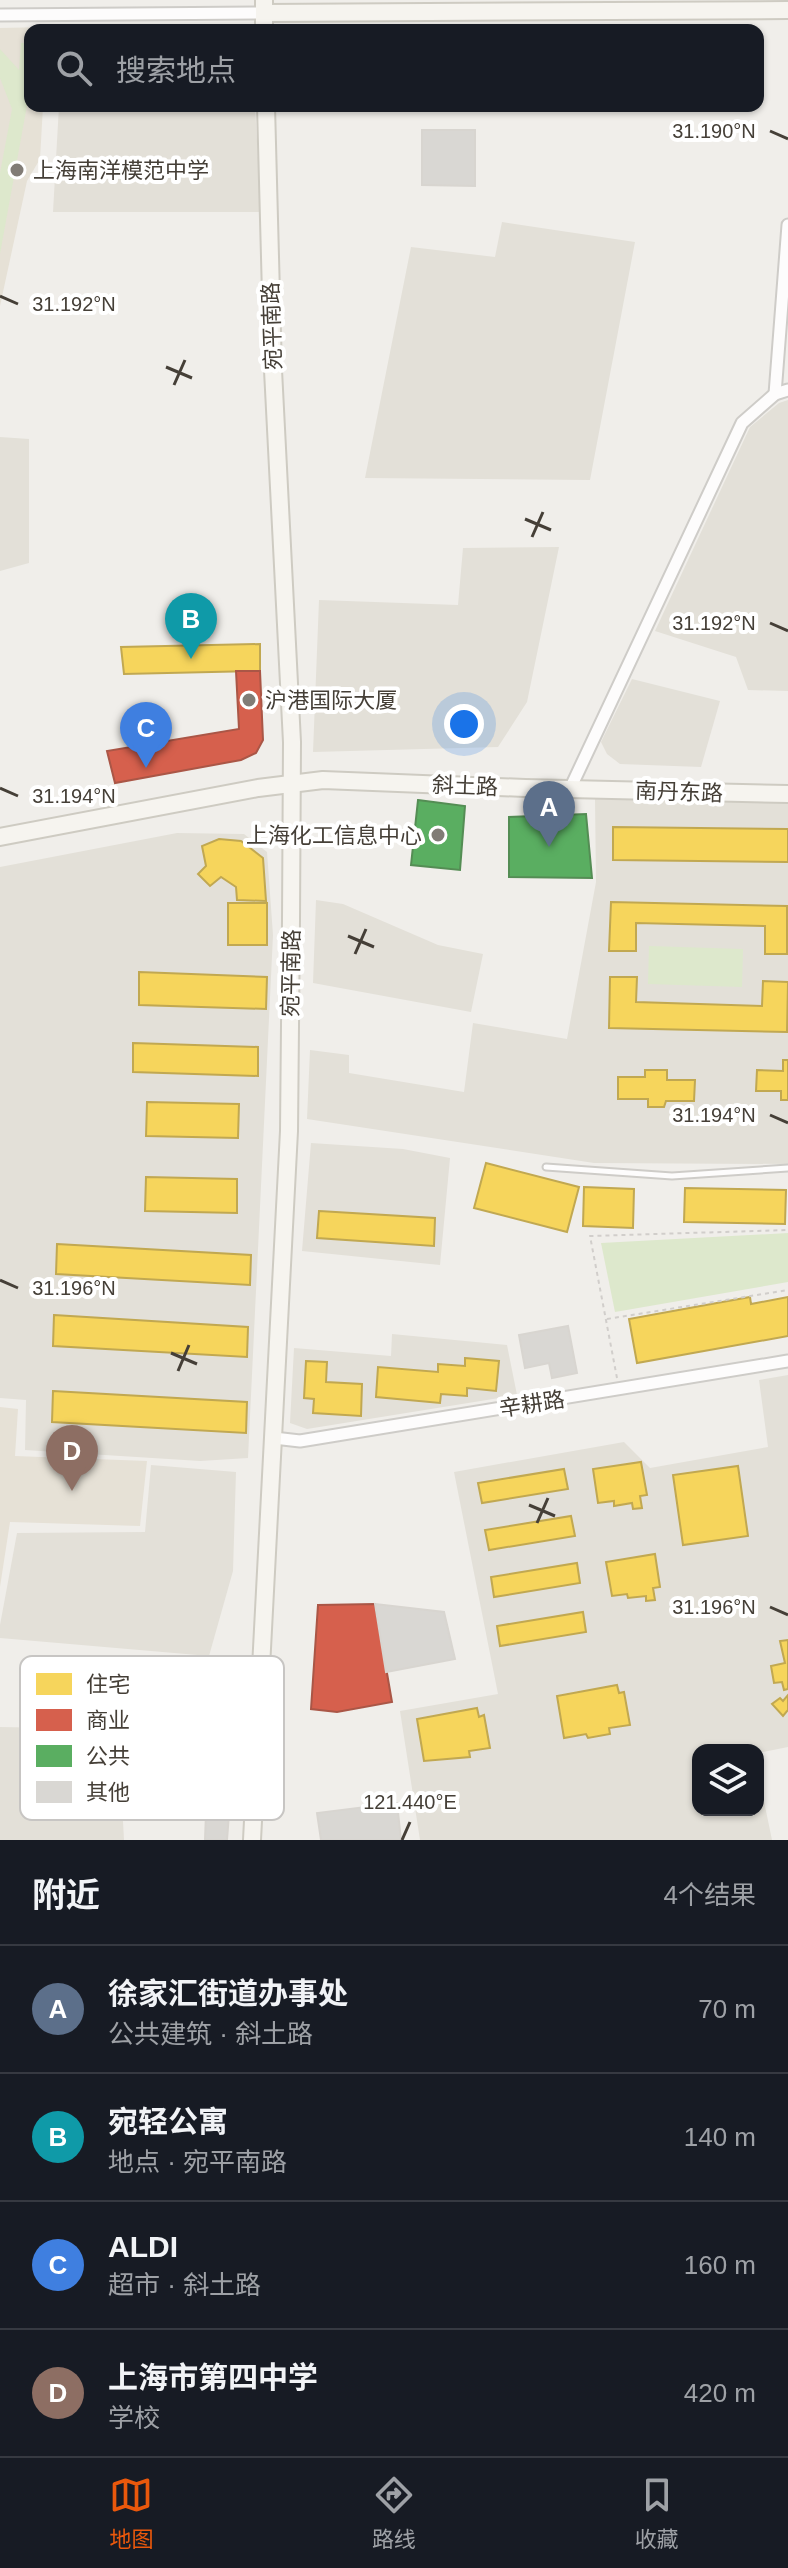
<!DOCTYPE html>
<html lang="zh">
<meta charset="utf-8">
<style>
:root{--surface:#171b24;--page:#20242c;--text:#f1f3f6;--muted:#9ea1a6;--line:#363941;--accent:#ea580c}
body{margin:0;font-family:Arial,"Noto Sans SC",sans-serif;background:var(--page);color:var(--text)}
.controls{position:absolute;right:24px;bottom:24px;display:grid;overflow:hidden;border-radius:16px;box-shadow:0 2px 6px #0004}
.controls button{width:72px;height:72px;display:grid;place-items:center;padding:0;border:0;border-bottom:2px solid var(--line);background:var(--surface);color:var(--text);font:40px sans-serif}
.you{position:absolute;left:464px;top:724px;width:28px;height:28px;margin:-20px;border:6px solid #fff;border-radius:50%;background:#1a73e8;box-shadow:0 0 0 12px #1a73e833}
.badge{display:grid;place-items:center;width:52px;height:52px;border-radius:50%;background:var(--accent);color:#fff;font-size:26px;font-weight:700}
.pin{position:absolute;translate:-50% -66px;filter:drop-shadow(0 2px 4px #0008)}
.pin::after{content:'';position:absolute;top:42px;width:28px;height:24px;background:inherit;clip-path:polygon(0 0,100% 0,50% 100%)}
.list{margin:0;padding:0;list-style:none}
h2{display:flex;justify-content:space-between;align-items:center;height:104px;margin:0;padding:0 32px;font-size:34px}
h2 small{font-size:26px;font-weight:400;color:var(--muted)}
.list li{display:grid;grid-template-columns:52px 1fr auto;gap:24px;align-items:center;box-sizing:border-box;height:128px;padding:0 32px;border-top:2px solid var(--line)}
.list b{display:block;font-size:30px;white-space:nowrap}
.list p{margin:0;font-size:26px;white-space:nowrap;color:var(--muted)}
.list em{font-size:26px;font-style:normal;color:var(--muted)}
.icon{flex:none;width:44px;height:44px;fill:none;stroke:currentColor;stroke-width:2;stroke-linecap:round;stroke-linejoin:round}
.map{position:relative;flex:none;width:788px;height:1840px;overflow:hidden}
.search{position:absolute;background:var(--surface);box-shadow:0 2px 6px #0004;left:24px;right:24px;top:24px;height:88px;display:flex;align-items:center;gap:20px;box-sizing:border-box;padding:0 28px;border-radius:16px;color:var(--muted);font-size:30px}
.sheet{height:616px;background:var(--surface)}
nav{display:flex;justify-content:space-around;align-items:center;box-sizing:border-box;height:112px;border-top:2px solid var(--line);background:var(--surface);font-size:22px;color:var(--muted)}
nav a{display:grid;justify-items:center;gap:4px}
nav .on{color:var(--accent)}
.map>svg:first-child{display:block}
.residential{fill:#e3e0d8}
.education{fill:#e6e1d6}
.green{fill:#dde8cc}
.homes{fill:#f6d55c;stroke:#c1a851;stroke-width:2}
.shops{fill:#d6604d;stroke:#aa5646;stroke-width:2}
.public{fill:#5aae61;stroke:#548d54;stroke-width:2}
.building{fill:#d9d7d3;stroke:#d8d5d0;stroke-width:2}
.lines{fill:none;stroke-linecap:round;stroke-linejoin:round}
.lane-casing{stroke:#ceccc8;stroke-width:9}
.street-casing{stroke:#ceccc8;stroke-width:15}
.secondary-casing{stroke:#cecbc2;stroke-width:20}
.path{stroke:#d1cecb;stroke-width:2;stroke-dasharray:4 4;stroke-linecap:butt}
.lane{stroke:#fdfcfc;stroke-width:5}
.street{stroke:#fdfcfc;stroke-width:11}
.secondary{stroke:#f6f4ef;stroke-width:16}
.ticks{fill:none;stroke:#453f37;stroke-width:3}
.poi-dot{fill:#817c76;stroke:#fff;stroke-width:3}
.labels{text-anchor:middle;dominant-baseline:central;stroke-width:8;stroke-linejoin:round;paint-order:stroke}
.poi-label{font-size:22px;fill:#453f37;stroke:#fff;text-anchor:start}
.street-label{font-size:22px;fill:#453f37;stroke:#fff}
.key{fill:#fff;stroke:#c7c5c3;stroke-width:2}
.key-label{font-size:22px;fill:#453f37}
.ticks-label{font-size:20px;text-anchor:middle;fill:#453f37;stroke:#fff;stroke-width:8;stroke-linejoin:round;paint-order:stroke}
</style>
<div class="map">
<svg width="788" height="1840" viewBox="0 0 788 1840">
<rect width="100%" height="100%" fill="#f0eeea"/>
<g class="residential">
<path d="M 59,106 L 255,106 L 261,212 L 53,212 Z"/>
<path d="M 502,222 L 635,242 L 590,480 L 365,478 L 411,247 L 495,257 Z"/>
<path d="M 788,400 L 788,691 L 748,690 L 736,657 L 655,631 L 750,427 L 779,403 Z"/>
<path d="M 0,437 L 29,439 L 29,563 L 0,571 Z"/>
<path d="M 559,547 L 527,702 L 498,747 L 313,752 L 319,600 L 458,605 L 463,548 Z"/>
<path d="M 632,679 L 720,701 L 701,767 L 620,764 L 607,754 L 601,742 Z"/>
<path d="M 595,799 L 788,803 L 788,1164 L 594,1163 L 307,1119 L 310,1050 L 349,1055 L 349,1073 L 464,1092 L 473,1023 L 567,1039 L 596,882 Z"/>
<path d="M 177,833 L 244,834 L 267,852 L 273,935 L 248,1458 L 200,1461 L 25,1450 L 26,1400 L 0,1398 L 0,867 Z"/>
<path d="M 316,900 L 343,904 L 438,945 L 483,954 L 471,1012 L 313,983 Z"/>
<path d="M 311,1143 L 403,1149 L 450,1158 L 440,1265 L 302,1251 Z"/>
<path d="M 392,1334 L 507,1345 L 517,1395 L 307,1429 L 290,1423 L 294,1348 L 391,1356 Z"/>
<path d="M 788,1375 L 788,1747 L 758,1753 L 758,1750 L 698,1750 L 698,1810 L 758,1810 L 758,1772 L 772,1840 L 420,1840 L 400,1711 L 498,1694 L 454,1472 L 624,1442 L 650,1468 L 768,1447 L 759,1380 Z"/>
<path d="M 151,1465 L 236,1472 L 233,1571 L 209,1656 L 0,1638 L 0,1625 L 17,1533 L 145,1532 Z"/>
<path d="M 0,1727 L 118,1729 L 124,1840 L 0,1840 Z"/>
</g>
<g class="education">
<path d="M 306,26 L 371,27 L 371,30 L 303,30 Z"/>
<path d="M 47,27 L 47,30 L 30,30 L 30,106 L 43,106 L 40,159 L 27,181 L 0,306 L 0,28 Z"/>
<path d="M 0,1407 L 18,1409 L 15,1456 L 147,1461 L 140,1526 L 10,1522 L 0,1587 Z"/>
</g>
<g class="green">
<path d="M 21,43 L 30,43 L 30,89 L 0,254 L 0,173 L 12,109 L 0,78 L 0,49 L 19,70 Z"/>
<path d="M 649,946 L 743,949 L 742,987 L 648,984 Z"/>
<path d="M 788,1233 L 788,1282 L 615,1312 L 601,1243 Z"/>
</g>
<g class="homes">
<path d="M 260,644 L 260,671 L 124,674 L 121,647 Z"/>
<path d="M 613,827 L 788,829 L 788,862 L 613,860 Z"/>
<path d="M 219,839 L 241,841 L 263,858 L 266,901 L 237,900 L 236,887 L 221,877 L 210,886 L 198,874 L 206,866 L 202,846 Z"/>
<path d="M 611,902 L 787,906 L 787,954 L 765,954 L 765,926 L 636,923 L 636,951 L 609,951 Z"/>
<rect x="228" y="903" width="39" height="42"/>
<path d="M 139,972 L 267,977 L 266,1009 L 139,1005 Z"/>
<path d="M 610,977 L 637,977 L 636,1002 L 762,1006 L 763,981 L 788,982 L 787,1032 L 609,1028 Z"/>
<path d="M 133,1043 L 258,1047 L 258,1076 L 133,1072 Z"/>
<path d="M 783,1060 L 788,1060 L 788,1100 L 781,1100 L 781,1091 L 756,1091 L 757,1070 L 783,1071 Z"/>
<path d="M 645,1070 L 667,1070 L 667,1080 L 695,1080 L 694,1101 L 666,1101 L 664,1107 L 648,1107 L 648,1099 L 618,1099 L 618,1077 L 645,1077 Z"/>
<path d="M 147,1102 L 239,1104 L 238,1138 L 146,1136 Z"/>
<path d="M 486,1163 L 579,1187 L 567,1232 L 474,1208 Z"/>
<path d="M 146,1177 L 237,1179 L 237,1213 L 145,1211 Z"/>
<path d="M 584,1187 L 634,1189 L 633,1228 L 583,1226 Z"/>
<path d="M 685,1188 L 786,1190 L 785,1224 L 684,1222 Z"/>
<path d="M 319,1211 L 435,1218 L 434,1246 L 317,1238 Z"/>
<path d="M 57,1244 L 251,1255 L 250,1285 L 56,1274 Z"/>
<path d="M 750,1297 L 751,1304 L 788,1297 L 788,1336 L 637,1363 L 629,1319 Z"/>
<path d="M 54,1315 L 248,1327 L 247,1357 L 53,1346 Z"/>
<path d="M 465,1358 L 499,1361 L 496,1391 L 467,1388 L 467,1396 L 441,1394 L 440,1403 L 376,1397 L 378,1367 L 438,1372 L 438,1364 L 465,1366 Z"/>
<path d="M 306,1361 L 327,1362 L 326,1382 L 362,1384 L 361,1416 L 313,1413 L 314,1399 L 304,1398 Z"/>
<path d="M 53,1391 L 247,1402 L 246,1433 L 52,1422 Z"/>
<path d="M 641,1462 L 647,1495 L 640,1496 L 642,1508 L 633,1509 L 632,1503 L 614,1506 L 614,1501 L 598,1503 L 593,1469 Z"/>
<path d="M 738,1466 L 748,1536 L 683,1545 L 673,1475 Z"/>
<path d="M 564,1469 L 568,1489 L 482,1503 L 478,1483 Z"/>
<path d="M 571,1516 L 575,1536 L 489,1550 L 485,1530 Z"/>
<path d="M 655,1554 L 660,1587 L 653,1588 L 655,1600 L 646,1601 L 646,1596 L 628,1598 L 627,1594 L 612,1596 L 606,1562 Z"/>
<path d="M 577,1563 L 580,1583 L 494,1597 L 491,1577 Z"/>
<path d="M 583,1612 L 586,1632 L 500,1646 L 497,1626 Z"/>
<path d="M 788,1640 L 788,1689 L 784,1690 L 782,1682 L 774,1683 L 771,1666 L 785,1663 L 780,1641 Z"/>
<path d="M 617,1685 L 619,1693 L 624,1692 L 630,1725 L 609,1728 L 610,1734 L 588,1738 L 586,1734 L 564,1738 L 557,1696 Z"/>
<path d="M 788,1695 L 788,1710 L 783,1716 L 772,1704 L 780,1698 L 783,1701 Z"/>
<path d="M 477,1708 L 479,1717 L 484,1715 L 490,1748 L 469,1751 L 470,1757 L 424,1761 L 417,1719 Z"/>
</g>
<g class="shops">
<path d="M 236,671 L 260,671 L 263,740 L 256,753 L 241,760 L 115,783 L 107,751 L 239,729 Z"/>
<path d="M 375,1604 L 392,1702 L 337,1712 L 311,1709 L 318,1605 Z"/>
</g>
<g class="public">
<path d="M 418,800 L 465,806 L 460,870 L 411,865 Z"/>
<path d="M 586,814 L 592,878 L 509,877 L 509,817 Z"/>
</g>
<g class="building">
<path d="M 422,130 L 475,130 L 475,186 L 422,185 Z"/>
<path d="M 568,1326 L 577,1373 L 552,1378 L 549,1363 L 525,1368 L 519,1335 Z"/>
<path d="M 375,1604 L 444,1612 L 455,1659 L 386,1672 Z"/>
<path d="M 397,1803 L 401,1840 L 321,1840 L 317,1813 Z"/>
<path d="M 206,1813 L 229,1814 L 227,1840 L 205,1840 Z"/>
</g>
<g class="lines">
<g class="lane-casing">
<path id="lane" d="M 546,1167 L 672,1176 L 788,1168"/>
</g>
<g class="street-casing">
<g id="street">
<path d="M 0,15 L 264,13"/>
<path d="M 775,394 L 788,225"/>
<path d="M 570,789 L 742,423 L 775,394 L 788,390"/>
<path d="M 274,1438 L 300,1441 L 788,1361"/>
</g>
</g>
<g class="secondary-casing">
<g id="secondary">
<path d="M 264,0 L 264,30"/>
<path d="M 264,13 L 788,10"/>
<path d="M 0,837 L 258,788 L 323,780 L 525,788 L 788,794"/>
<path d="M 252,1840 L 289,1131 L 291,920 L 292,742 L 273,370 L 266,106"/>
</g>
</g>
<g class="path">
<path d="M 607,1319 L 788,1290"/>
<path d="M 617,1378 L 590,1236 L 788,1230"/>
</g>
<use href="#lane" class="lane"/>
<use href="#street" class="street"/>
<use href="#secondary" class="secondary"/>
</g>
<path class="ticks" d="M 770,131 L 788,139M 0,296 L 18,304M 166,367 L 192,378M 174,385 L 185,360M 525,519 L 551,530M 532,537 L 543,512M 770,623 L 788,631M 0,788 L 18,796M 348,936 L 374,947M 355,954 L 366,929M 770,1115 L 788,1123M 0,1280 L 18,1288M 171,1353 L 197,1364M 178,1371 L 189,1345M 529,1505 L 555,1516M 537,1523 L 548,1498M 770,1607 L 788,1615M 402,1840 L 410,1822"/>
<g class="poi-dot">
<circle cx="17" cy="170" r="8"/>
<circle cx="249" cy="700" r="8"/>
<circle cx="438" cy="835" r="8"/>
</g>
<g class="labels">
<g class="poi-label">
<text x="33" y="170">上海南洋模范中学</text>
<text x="265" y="700">沪港国际大厦</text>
<text x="422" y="835" text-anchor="end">上海化工信息中心</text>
</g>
<g class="street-label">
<text transform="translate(272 326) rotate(-92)">宛平南路</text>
<text transform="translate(465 786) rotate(2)">斜土路</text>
<text transform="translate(679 792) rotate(2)">南丹东路</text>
<text transform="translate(291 973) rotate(-89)">宛平南路</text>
<text transform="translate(532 1404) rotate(-9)">辛耕路</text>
</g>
</g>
<rect x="20" y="1656" width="264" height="164" rx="12" class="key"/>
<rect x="36" y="1673" width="36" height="22" fill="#f6d55c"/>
<rect x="36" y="1709" width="36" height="22" fill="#d6604d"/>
<rect x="36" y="1745" width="36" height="22" fill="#5aae61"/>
<rect x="36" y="1781" width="36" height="22" fill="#d9d7d3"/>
<g class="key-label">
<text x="86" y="1692">住宅</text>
<text x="86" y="1728">商业</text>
<text x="86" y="1764">公共</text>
<text x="86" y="1800">其他</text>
</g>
<g class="ticks-label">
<text x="714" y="138">31.190°N</text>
<text x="74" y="311">31.192°N</text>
<text x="714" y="630">31.192°N</text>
<text x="74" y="803">31.194°N</text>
<text x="714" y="1122">31.194°N</text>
<text x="74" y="1295">31.196°N</text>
<text x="714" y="1614">31.196°N</text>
<text x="410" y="1809">121.440°E</text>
</g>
</svg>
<div class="controls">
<button><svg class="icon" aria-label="layers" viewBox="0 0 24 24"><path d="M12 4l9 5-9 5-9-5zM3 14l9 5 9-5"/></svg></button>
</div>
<div class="you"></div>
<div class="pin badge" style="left:549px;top:847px;background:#5c6f8a">A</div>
<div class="pin badge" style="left:191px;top:659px;background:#0f9aa8">B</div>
<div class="pin badge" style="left:146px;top:768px;background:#3f7fe0">C</div>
<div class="pin badge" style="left:72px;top:1491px;background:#8d6e63">D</div>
<div class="search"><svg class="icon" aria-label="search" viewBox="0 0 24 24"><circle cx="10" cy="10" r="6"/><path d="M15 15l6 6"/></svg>搜索地点</div>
</div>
<section class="sheet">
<h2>附近<small>4个结果</small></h2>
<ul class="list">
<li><span class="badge" style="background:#5c6f8a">A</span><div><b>徐家汇街道办事处</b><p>公共建筑 · 斜土路</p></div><em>70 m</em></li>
<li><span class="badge" style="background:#0f9aa8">B</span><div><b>宛轻公寓</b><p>地点 · 宛平南路</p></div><em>140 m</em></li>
<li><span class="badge" style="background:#3f7fe0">C</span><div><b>ALDI</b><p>超市 · 斜土路</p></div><em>160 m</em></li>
<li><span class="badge" style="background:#8d6e63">D</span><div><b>上海市第四中学</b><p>学校</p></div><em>420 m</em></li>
</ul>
</section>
<nav>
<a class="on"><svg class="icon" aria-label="map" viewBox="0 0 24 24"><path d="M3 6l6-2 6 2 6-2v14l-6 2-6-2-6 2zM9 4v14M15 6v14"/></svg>地图</a>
<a><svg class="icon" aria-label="directions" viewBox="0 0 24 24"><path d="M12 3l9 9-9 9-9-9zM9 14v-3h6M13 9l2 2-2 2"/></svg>路线</a>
<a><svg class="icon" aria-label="saved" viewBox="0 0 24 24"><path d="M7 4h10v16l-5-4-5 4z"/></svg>收藏</a>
</nav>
